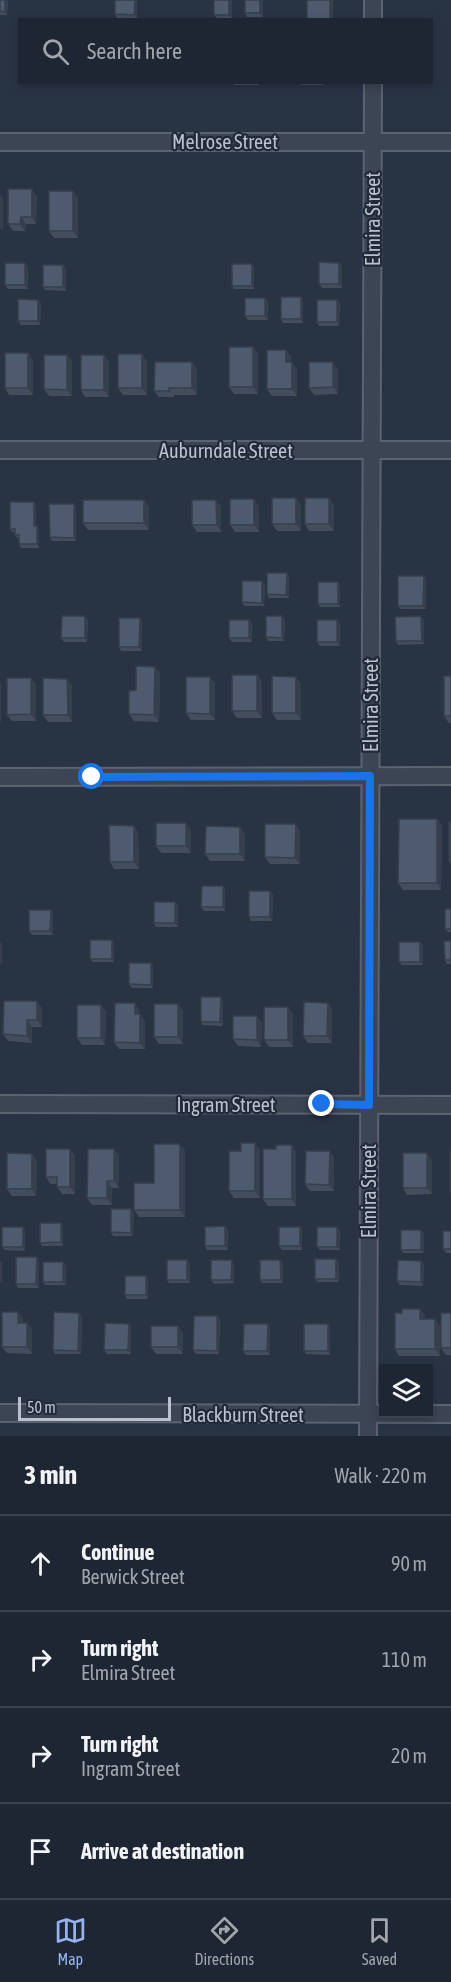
<!DOCTYPE html>
<meta charset="utf-8">
<style>
:root{--surface:#1e2633;--page:#262e3b;--text:#f1f3f6;--muted:#a1a5ac;--line:#3c434e;--accent:#95b2f1}
body{margin:0;font-family:"Asap Condensed",sans-serif;background:var(--page);color:var(--text)}
.controls{position:absolute;right:18px;bottom:18px;display:grid;overflow:hidden;border-radius:0px;box-shadow:0 3px 9px #0003}
.controls button{width:54px;height:54px;display:grid;place-items:center;padding:0;border:0;border-bottom:2px solid var(--line);background:var(--surface);color:var(--text);font:30px sans-serif}
.scale{position:absolute;left:18px;bottom:15px;width:153px;box-sizing:border-box;padding-left:6px;border:3px solid #bac1cd;border-top:0;font-size:16px;line-height:21px;white-space:nowrap;color:#bac1cd;-webkit-text-stroke:4px #212a39;paint-order:stroke}
.stop{position:absolute;width:18px;height:18px;margin:-14px;border:4px solid #1a73e8;border-radius:50%;background:#fff}
.stop.end{background:#1a73e8;border-color:#fff;box-shadow:0 2px 6px #0008}
.list{margin:0;padding:0;list-style:none}
h2{display:flex;justify-content:space-between;align-items:center;height:78px;margin:0;padding:0 24px;font-size:26px}
h2 small{font-size:20px;font-weight:400;color:var(--muted)}
.list li{display:grid;grid-template-columns:39px 1fr auto;gap:18px;align-items:center;box-sizing:border-box;height:96px;padding:0 24px;border-top:2px solid var(--line)}
.list b{display:block;font-size:22px;white-space:nowrap}
.list p{margin:0;font-size:20px;white-space:nowrap;color:var(--muted)}
.list em{font-size:20px;font-style:normal;color:var(--muted)}
.icon{flex:none;width:33px;height:33px;fill:none;stroke:currentColor;stroke-width:2;stroke-linecap:round;stroke-linejoin:round}
.map{position:relative;flex:none;width:451px;height:1436px;overflow:hidden}
.search{position:absolute;background:var(--surface);box-shadow:0 3px 9px #0003;left:18px;right:18px;top:18px;height:66px;display:flex;align-items:center;gap:15px;box-sizing:border-box;padding:0 21px;border-radius:0px;color:var(--muted);font-size:22px}
.sheet{height:462px;background:var(--surface)}
nav{display:flex;justify-content:space-around;align-items:center;box-sizing:border-box;height:84px;border-top:2px solid var(--line);background:var(--surface);font-size:16px;color:var(--muted)}
nav a{display:grid;justify-items:center;gap:3px}
nav .on{color:var(--accent)}
.map>svg:first-child{display:block}
.lines{fill:none;stroke-linecap:round;stroke-linejoin:round}
.minor-casing{stroke:#5b6371;stroke-width:20}
.minor{stroke:#3c4553;stroke-width:16}
.wall{fill:#434d5e}
.shaded-wall{fill:#373f4c}
.building{fill:#4e5a6d;stroke:#373f4c;stroke-width:1.5}
.route{stroke:#1a73e8;stroke-width:8}
.labels{text-anchor:middle;dominant-baseline:central;stroke-width:4.5;stroke-linejoin:round;paint-order:stroke}
.street-label{font-size:20px;fill:#bac1cd;stroke:#212a39}
</style>
<div class="map">
<svg width="451" height="1436" viewBox="0 0 451 1436">
<rect width="100%" height="100%" fill="#283344"/>
<g class="lines">
<g class="minor-casing">
<g id="minor">
<path d="M 373,20 L 373,0"/>
<path d="M 0,142 L 451,142"/>
<path d="M 0,450 L 451,450"/>
<path d="M 0,777 L 451,776"/>
<path d="M 0,1104 L 451,1105"/>
<path d="M 0,1413 L 451,1414"/>
<path d="M 368,1436 L 373,82"/>
</g>
</g>
<use href="#minor" class="minor"/>
</g>
<g class="wall">
<path d="M 0,0 L 8,0 L 7,15 L 0,15 Z"/>
<path d="M 137,0 L 137,18 L 117,18 L 115,14 Z"/>
<path d="M 214,0 L 232,0 L 232,18 L 217,18 L 214,15 Z"/>
<path d="M 245,0 L 263,0 L 263,17 L 247,17 L 245,13 Z"/>
<path d="M 234,82 L 259,82 L 259,85 L 235,85 Z"/>
<path d="M 299,82 L 324,82 L 324,85 L 300,85 Z"/>
<path d="M 73,191 L 78,198 L 78,238 L 54,238 L 49,231 Z"/>
<path d="M 37,196 L 36,224 L 26,224 L 25,231 L 13,231 L 8,224 Z"/>
<path d="M 252,264 L 254,268 L 254,289 L 234,289 L 232,286 Z"/>
<path d="M 63,265 L 66,269 L 66,291 L 45,290 L 43,287 Z"/>
<path d="M 342,266 L 342,288 L 322,288 L 319,284 Z"/>
<path d="M 28,267 L 28,289 L 8,289 L 5,285 Z"/>
<path d="M 301,297 L 303,301 L 303,323 L 283,323 L 281,319 Z"/>
<path d="M 265,298 L 268,301 L 268,320 L 248,320 L 245,316 Z"/>
<path d="M 337,300 L 340,304 L 339,326 L 319,326 L 317,322 Z"/>
<path d="M 41,303 L 40,325 L 21,325 L 18,321 Z"/>
<path d="M 253,347 L 258,354 L 258,394 L 234,394 L 229,387 Z"/>
<path d="M 286,350 L 291,357 L 291,362 L 297,369 L 297,396 L 272,396 L 267,389 Z"/>
<path d="M 28,353 L 33,360 L 33,395 L 9,395 L 5,388 Z"/>
<path d="M 142,354 L 147,361 L 147,395 L 123,395 L 118,388 Z"/>
<path d="M 67,355 L 72,362 L 72,396 L 49,396 L 44,389 Z"/>
<path d="M 104,355 L 109,362 L 109,397 L 85,397 L 81,390 Z"/>
<path d="M 197,369 L 197,395 L 174,395 L 174,397 L 159,397 L 154,391 Z"/>
<path d="M 338,369 L 338,394 L 314,395 L 309,388 Z"/>
<path d="M 144,500 L 149,507 L 149,530 L 88,530 L 83,523 Z"/>
<path d="M 74,504 L 76,507 L 76,541 L 52,541 L 50,537 Z"/>
<path d="M 301,505 L 301,531 L 277,531 L 272,524 Z"/>
<path d="M 334,505 L 334,531 L 309,531 L 305,524 Z"/>
<path d="M 36,506 L 36,526 L 39,530 L 39,548 L 21,548 L 19,544 L 19,539 L 18,539 L 15,535 L 15,532 L 12,532 L 10,529 Z"/>
<path d="M 221,506 L 221,532 L 197,532 L 192,525 Z"/>
<path d="M 259,506 L 259,532 L 235,532 L 230,525 Z"/>
<path d="M 289,576 L 289,598 L 269,598 L 267,594 Z"/>
<path d="M 426,580 L 426,609 L 400,609 L 398,606 Z"/>
<path d="M 265,584 L 264,606 L 244,606 L 242,602 Z"/>
<path d="M 340,586 L 340,607 L 320,607 L 318,604 Z"/>
<path d="M 140,618 L 142,622 L 142,651 L 121,651 L 119,647 Z"/>
<path d="M 285,619 L 284,641 L 268,641 L 266,637 Z"/>
<path d="M 88,620 L 87,642 L 64,642 L 61,638 Z"/>
<path d="M 424,620 L 424,644 L 398,645 L 396,641 Z"/>
<path d="M 252,623 L 252,642 L 232,642 L 229,638 Z"/>
<path d="M 340,624 L 340,646 L 320,646 L 317,642 Z"/>
<path d="M 155,667 L 160,673 L 159,722 L 134,721 L 129,714 L 136,690 Z"/>
<path d="M 257,675 L 262,682 L 262,718 L 237,718 L 232,711 Z"/>
<path d="M 451,676 L 451,723 L 449,723 L 444,716 Z"/>
<path d="M 210,677 L 215,684 L 215,720 L 191,720 L 186,713 Z"/>
<path d="M 296,677 L 301,684 L 301,720 L 277,720 L 272,713 Z"/>
<path d="M 31,678 L 36,685 L 36,721 L 12,721 L 7,715 Z"/>
<path d="M 67,679 L 72,686 L 72,722 L 48,722 L 43,715 Z"/>
<path d="M 437,819 L 442,826 L 441,890 L 403,890 L 398,883 Z"/>
<path d="M 134,826 L 138,833 L 139,869 L 114,869 L 110,862 Z"/>
<path d="M 191,830 L 191,853 L 161,853 L 156,846 Z"/>
<path d="M 300,831 L 300,864 L 270,864 L 265,857 Z"/>
<path d="M 245,834 L 245,861 L 210,861 L 205,854 Z"/>
<path d="M 225,889 L 225,911 L 204,911 L 201,907 Z"/>
<path d="M 270,891 L 273,895 L 272,921 L 251,921 L 249,917 Z"/>
<path d="M 175,902 L 178,906 L 178,927 L 156,927 L 154,923 Z"/>
<path d="M 451,909 L 451,932 L 448,932 L 445,929 Z"/>
<path d="M 51,910 L 53,913 L 53,935 L 32,935 L 29,931 Z"/>
<path d="M 112,940 L 114,943 L 114,962 L 93,962 L 90,959 Z"/>
<path d="M 451,941 L 451,964 L 447,964 L 445,960 Z"/>
<path d="M 423,945 L 423,965 L 402,965 L 399,962 Z"/>
<path d="M 151,963 L 153,967 L 153,988 L 132,988 L 129,984 Z"/>
<path d="M 223,1001 L 223,1026 L 203,1025 L 201,1022 Z"/>
<path d="M 328,1003 L 332,1010 L 332,1043 L 308,1043 L 303,1036 Z"/>
<path d="M 178,1004 L 183,1011 L 183,1044 L 159,1044 L 154,1037 Z"/>
<path d="M 101,1005 L 106,1012 L 105,1045 L 82,1045 L 77,1038 Z"/>
<path d="M 288,1007 L 293,1014 L 293,1047 L 269,1047 L 264,1040 Z"/>
<path d="M 42,1008 L 42,1027 L 32,1027 L 32,1043 L 8,1041 L 3,1034 Z"/>
<path d="M 139,1010 L 139,1014 L 145,1021 L 145,1049 L 119,1049 L 114,1042 Z"/>
<path d="M 257,1016 L 262,1023 L 261,1047 L 238,1046 L 233,1039 Z"/>
<path d="M 292,1145 L 296,1152 L 296,1206 L 268,1206 L 263,1199 Z"/>
<path d="M 70,1149 L 75,1156 L 75,1194 L 62,1194 L 57,1187 L 57,1184 L 50,1184 L 46,1177 Z"/>
<path d="M 260,1150 L 260,1198 L 234,1198 L 229,1191 L 241,1151 Z"/>
<path d="M 185,1151 L 185,1217 L 139,1217 L 134,1210 L 154,1183 Z"/>
<path d="M 330,1151 L 334,1158 L 334,1191 L 310,1191 L 305,1184 Z"/>
<path d="M 119,1156 L 119,1188 L 112,1188 L 112,1205 L 92,1205 L 87,1198 Z"/>
<path d="M 432,1160 L 432,1194 L 407,1195 L 403,1188 Z"/>
<path d="M 37,1161 L 36,1196 L 12,1196 L 7,1189 Z"/>
<path d="M 131,1209 L 134,1213 L 133,1236 L 113,1236 L 111,1232 Z"/>
<path d="M 61,1223 L 63,1227 L 63,1246 L 42,1246 L 40,1243 Z"/>
<path d="M 23,1227 L 25,1231 L 25,1251 L 5,1250 L 2,1247 Z"/>
<path d="M 300,1227 L 302,1230 L 302,1250 L 282,1250 L 279,1246 Z"/>
<path d="M 228,1230 L 228,1250 L 207,1250 L 205,1246 Z"/>
<path d="M 421,1230 L 424,1234 L 424,1253 L 403,1253 L 401,1250 Z"/>
<path d="M 340,1231 L 340,1250 L 320,1250 L 317,1247 Z"/>
<path d="M 451,1231 L 451,1253 L 446,1253 L 443,1249 Z"/>
<path d="M 37,1257 L 39,1261 L 39,1288 L 18,1288 L 16,1284 Z"/>
<path d="M 280,1260 L 283,1264 L 283,1283 L 262,1283 L 260,1280 Z"/>
<path d="M 190,1263 L 190,1283 L 169,1283 L 167,1280 Z"/>
<path d="M 339,1263 L 339,1282 L 318,1282 L 315,1279 Z"/>
<path d="M 234,1264 L 234,1283 L 214,1284 L 211,1280 Z"/>
<path d="M 424,1264 L 423,1286 L 400,1285 L 397,1281 Z"/>
<path d="M 66,1266 L 66,1285 L 45,1285 L 43,1282 Z"/>
<path d="M 146,1276 L 148,1279 L 148,1299 L 127,1299 L 125,1295 Z"/>
<path d="M 420,1309 L 425,1316 L 425,1319 L 435,1319 L 440,1326 L 440,1356 L 399,1356 L 395,1349 L 402,1313 Z"/>
<path d="M 18,1312 L 23,1319 L 23,1323 L 27,1323 L 32,1330 L 32,1354 L 7,1353 L 2,1347 Z"/>
<path d="M 451,1313 L 451,1355 L 446,1355 L 441,1348 Z"/>
<path d="M 217,1316 L 220,1320 L 219,1354 L 196,1354 L 193,1350 Z"/>
<path d="M 82,1317 L 81,1354 L 55,1354 L 53,1350 Z"/>
<path d="M 268,1324 L 270,1328 L 270,1355 L 246,1355 L 243,1351 Z"/>
<path d="M 328,1324 L 330,1328 L 330,1355 L 306,1354 L 304,1351 Z"/>
<path d="M 178,1326 L 183,1333 L 183,1354 L 156,1354 L 151,1347 Z"/>
<path d="M 131,1327 L 131,1354 L 107,1354 L 104,1350 Z"/>
</g>
<g class="shaded-wall">
<path d="M 5,0 L 8,0 L 7,15 L 5,12 Z"/>
<path d="M 135,0 L 137,0 L 137,18 L 134,15 Z"/>
<path d="M 229,0 L 232,0 L 232,18 L 229,15 Z"/>
<path d="M 260,0 L 263,0 L 263,17 L 260,13 Z"/>
<rect x="330" y="0" width="3" height="20"/>
<path d="M 32,189 L 37,196 L 36,224 L 32,217 Z"/>
<path d="M 73,191 L 78,198 L 78,238 L 73,231 Z"/>
<path d="M 0,194 L 3,198 L 3,231 L 0,227 Z"/>
<path d="M 21,217 L 26,224 L 25,231 L 20,224 Z"/>
<path d="M 25,263 L 28,267 L 28,289 L 25,285 Z"/>
<path d="M 339,263 L 342,266 L 342,288 L 339,284 Z"/>
<path d="M 252,264 L 254,268 L 254,289 L 252,286 Z"/>
<path d="M 63,265 L 66,269 L 66,291 L 63,287 Z"/>
<path d="M 301,297 L 303,301 L 303,323 L 301,319 Z"/>
<path d="M 265,298 L 268,301 L 268,320 L 265,316 Z"/>
<path d="M 38,300 L 41,303 L 40,325 L 38,321 Z"/>
<path d="M 337,300 L 340,304 L 339,326 L 337,322 Z"/>
<path d="M 253,347 L 258,354 L 258,394 L 253,387 Z"/>
<path d="M 286,350 L 291,357 L 291,369 L 286,362 Z"/>
<path d="M 28,353 L 33,360 L 33,395 L 28,388 Z"/>
<path d="M 142,354 L 147,361 L 147,395 L 142,388 Z"/>
<path d="M 67,355 L 72,362 L 72,396 L 67,390 Z"/>
<path d="M 104,355 L 109,362 L 109,397 L 104,390 Z"/>
<path d="M 192,362 L 197,369 L 197,395 L 192,388 Z"/>
<path d="M 292,362 L 297,369 L 297,396 L 292,389 Z"/>
<path d="M 333,362 L 338,369 L 338,394 L 333,387 Z"/>
<path d="M 296,498 L 301,505 L 301,531 L 296,524 Z"/>
<path d="M 329,498 L 334,505 L 334,531 L 329,524 Z"/>
<path d="M 254,499 L 259,506 L 259,532 L 254,525 Z"/>
<path d="M 144,500 L 149,507 L 149,530 L 144,523 Z"/>
<path d="M 216,500 L 221,506 L 221,532 L 217,525 Z"/>
<path d="M 34,502 L 36,506 L 36,530 L 34,526 Z"/>
<path d="M 74,504 L 76,507 L 76,541 L 74,538 Z"/>
<path d="M 37,526 L 39,530 L 39,548 L 37,544 Z"/>
<path d="M 287,573 L 289,576 L 289,598 L 286,595 Z"/>
<path d="M 424,576 L 426,580 L 426,609 L 423,606 Z"/>
<path d="M 262,581 L 265,584 L 264,606 L 262,603 Z"/>
<path d="M 338,582 L 340,586 L 340,607 L 338,604 Z"/>
<path d="M 85,616 L 88,620 L 87,642 L 85,638 Z"/>
<path d="M 282,616 L 285,619 L 284,641 L 282,638 Z"/>
<path d="M 421,616 L 424,620 L 424,644 L 422,641 Z"/>
<path d="M 140,618 L 142,622 L 142,651 L 139,647 Z"/>
<path d="M 249,620 L 252,623 L 252,642 L 249,638 Z"/>
<path d="M 337,620 L 340,624 L 340,646 L 337,642 Z"/>
<path d="M 155,667 L 160,673 L 159,722 L 154,715 Z"/>
<path d="M 257,675 L 262,682 L 262,718 L 257,711 Z"/>
<path d="M 210,677 L 215,684 L 215,720 L 210,714 Z"/>
<path d="M 296,677 L 301,684 L 301,720 L 296,713 Z"/>
<path d="M 31,678 L 36,685 L 36,721 L 31,714 Z"/>
<path d="M 67,679 L 72,686 L 72,722 L 68,715 Z"/>
<path d="M 0,681 L 1,683 L 1,723 L 0,722 Z"/>
<path d="M 437,819 L 442,826 L 441,890 L 437,883 Z"/>
<path d="M 186,823 L 191,830 L 191,853 L 186,846 Z"/>
<path d="M 296,824 L 300,831 L 300,864 L 295,858 Z"/>
<path d="M 134,826 L 138,833 L 139,869 L 134,862 Z"/>
<path d="M 240,827 L 245,834 L 245,861 L 240,854 Z"/>
<path d="M 223,886 L 225,889 L 225,911 L 223,907 Z"/>
<path d="M 270,891 L 273,895 L 272,921 L 270,917 Z"/>
<path d="M 175,902 L 178,906 L 178,927 L 175,923 Z"/>
<path d="M 51,910 L 53,913 L 53,935 L 50,931 Z"/>
<path d="M 112,940 L 114,943 L 114,962 L 112,959 Z"/>
<path d="M 0,941 L 2,944 L 2,965 L 0,963 Z"/>
<path d="M 420,942 L 423,945 L 423,965 L 420,962 Z"/>
<path d="M 151,963 L 153,967 L 153,988 L 151,985 Z"/>
<path d="M 221,997 L 223,1001 L 223,1026 L 220,1022 Z"/>
<path d="M 37,1001 L 42,1008 L 42,1027 L 37,1020 Z"/>
<path d="M 135,1003 L 139,1010 L 139,1021 L 135,1014 Z"/>
<path d="M 328,1003 L 332,1010 L 332,1043 L 327,1036 Z"/>
<path d="M 178,1004 L 183,1011 L 183,1044 L 178,1037 Z"/>
<path d="M 101,1005 L 106,1012 L 105,1045 L 101,1038 Z"/>
<path d="M 288,1007 L 293,1014 L 293,1047 L 288,1040 Z"/>
<path d="M 140,1014 L 145,1021 L 145,1049 L 140,1043 Z"/>
<path d="M 257,1016 L 262,1023 L 261,1047 L 257,1040 Z"/>
<path d="M 27,1020 L 32,1027 L 32,1043 L 27,1036 Z"/>
<path d="M 255,1143 L 260,1150 L 260,1198 L 255,1191 Z"/>
<path d="M 180,1144 L 185,1151 L 185,1217 L 180,1210 Z"/>
<path d="M 292,1145 L 296,1152 L 296,1206 L 292,1199 Z"/>
<path d="M 70,1149 L 75,1156 L 75,1194 L 70,1187 Z"/>
<path d="M 114,1149 L 119,1156 L 119,1188 L 114,1181 Z"/>
<path d="M 330,1151 L 334,1158 L 334,1191 L 329,1185 Z"/>
<path d="M 427,1153 L 432,1160 L 432,1194 L 427,1188 Z"/>
<path d="M 32,1154 L 37,1161 L 36,1196 L 32,1189 Z"/>
<path d="M 107,1181 L 112,1188 L 112,1205 L 107,1198 Z"/>
<path d="M 131,1209 L 134,1213 L 133,1236 L 131,1233 Z"/>
<path d="M 61,1223 L 63,1227 L 63,1246 L 61,1242 Z"/>
<path d="M 225,1226 L 228,1230 L 228,1250 L 225,1246 Z"/>
<path d="M 23,1227 L 25,1231 L 25,1251 L 23,1247 Z"/>
<path d="M 300,1227 L 302,1230 L 302,1250 L 300,1246 Z"/>
<path d="M 337,1227 L 340,1231 L 340,1250 L 337,1247 Z"/>
<path d="M 421,1230 L 424,1234 L 424,1253 L 421,1250 Z"/>
<path d="M 37,1257 L 39,1261 L 39,1288 L 36,1284 Z"/>
<path d="M 336,1259 L 339,1263 L 339,1282 L 336,1279 Z"/>
<path d="M 0,1260 L 2,1263 L 2,1284 L 0,1282 Z"/>
<path d="M 187,1260 L 190,1263 L 190,1283 L 187,1280 Z"/>
<path d="M 232,1260 L 234,1264 L 234,1283 L 231,1280 Z"/>
<path d="M 280,1260 L 283,1264 L 283,1283 L 281,1280 Z"/>
<path d="M 421,1261 L 424,1264 L 423,1286 L 421,1282 Z"/>
<path d="M 63,1262 L 66,1266 L 66,1285 L 63,1282 Z"/>
<path d="M 146,1276 L 148,1279 L 148,1299 L 146,1295 Z"/>
<path d="M 420,1309 L 425,1316 L 425,1326 L 420,1319 Z"/>
<path d="M 18,1312 L 23,1319 L 23,1330 L 18,1323 Z"/>
<path d="M 79,1313 L 82,1317 L 81,1354 L 78,1351 Z"/>
<path d="M 217,1316 L 220,1320 L 219,1354 L 217,1351 Z"/>
<path d="M 435,1319 L 440,1326 L 440,1356 L 435,1349 Z"/>
<path d="M 27,1323 L 32,1330 L 32,1354 L 27,1347 Z"/>
<path d="M 129,1324 L 131,1327 L 131,1354 L 128,1350 Z"/>
<path d="M 268,1324 L 270,1328 L 270,1355 L 267,1351 Z"/>
<path d="M 328,1324 L 330,1328 L 330,1355 L 328,1351 Z"/>
<path d="M 178,1326 L 183,1333 L 183,1354 L 178,1347 Z"/>
</g>
<g class="building">
<path d="M 0,0 L 5,0 L 5,12 L 0,11 Z"/>
<path d="M 115,0 L 135,0 L 134,15 L 115,14 Z"/>
<rect x="214" y="0" width="15" height="15"/>
<rect x="245" y="0" width="15" height="13"/>
<rect x="307" y="0" width="23" height="20"/>
<path d="M 8,189 L 32,189 L 32,217 L 21,217 L 20,224 L 8,224 Z"/>
<rect x="49" y="191" width="24" height="40"/>
<path d="M 319,262 L 339,263 L 339,284 L 319,284 Z"/>
<rect x="5" y="263" width="20" height="22"/>
<rect x="232" y="264" width="20" height="22"/>
<rect x="43" y="265" width="20" height="22"/>
<rect x="281" y="297" width="20" height="22"/>
<rect x="245" y="298" width="20" height="18"/>
<path d="M 18,299 L 38,300 L 38,321 L 18,321 Z"/>
<rect x="317" y="300" width="20" height="22"/>
<rect x="229" y="347" width="24" height="40"/>
<path d="M 267,350 L 286,350 L 286,362 L 292,362 L 292,389 L 267,389 Z"/>
<rect x="5" y="353" width="23" height="35"/>
<rect x="118" y="354" width="24" height="34"/>
<path d="M 44,355 L 67,355 L 67,390 L 44,389 Z"/>
<rect x="81" y="355" width="23" height="35"/>
<path d="M 155,362 L 192,362 L 192,388 L 169,388 L 169,391 L 154,391 Z"/>
<path d="M 309,362 L 333,362 L 333,387 L 309,388 Z"/>
<rect x="272" y="498" width="24" height="26"/>
<rect x="305" y="498" width="24" height="26"/>
<rect x="230" y="499" width="24" height="26"/>
<rect x="83" y="500" width="61" height="23"/>
<path d="M 192,500 L 216,500 L 217,525 L 192,525 Z"/>
<path d="M 10,502 L 34,502 L 34,526 L 37,526 L 37,544 L 19,544 L 19,535 L 15,535 L 15,529 L 10,529 Z"/>
<path d="M 49,504 L 74,504 L 74,538 L 50,537 Z"/>
<path d="M 267,573 L 287,573 L 286,595 L 267,594 Z"/>
<path d="M 398,576 L 424,576 L 423,606 L 398,606 Z"/>
<path d="M 242,581 L 262,581 L 262,603 L 242,602 Z"/>
<rect x="318" y="582" width="20" height="22"/>
<path d="M 62,616 L 85,616 L 85,638 L 61,638 Z"/>
<path d="M 266,616 L 282,616 L 282,638 L 266,637 Z"/>
<path d="M 421,616 L 422,641 L 396,641 L 395,617 Z"/>
<path d="M 119,618 L 140,618 L 139,647 L 119,647 Z"/>
<rect x="229" y="620" width="20" height="18"/>
<rect x="317" y="620" width="20" height="22"/>
<path d="M 136,666 L 155,667 L 154,715 L 129,714 L 129,691 L 136,690 Z"/>
<rect x="232" y="675" width="25" height="36"/>
<path d="M 272,676 L 296,677 L 296,713 L 272,713 Z"/>
<rect x="444" y="676" width="7" height="40"/>
<path d="M 186,677 L 210,677 L 210,714 L 186,713 Z"/>
<path d="M 7,678 L 31,678 L 31,714 L 7,715 Z"/>
<path d="M 43,678 L 67,679 L 68,715 L 43,715 Z"/>
<path d="M 399,819 L 437,819 L 437,883 L 398,883 Z"/>
<rect x="449" y="822" width="2" height="40"/>
<rect x="156" y="823" width="30" height="23"/>
<path d="M 265,824 L 296,824 L 295,858 L 265,857 Z"/>
<path d="M 109,825 L 134,826 L 134,862 L 110,862 Z"/>
<path d="M 206,826 L 240,827 L 240,854 L 205,854 Z"/>
<path d="M 202,886 L 223,886 L 223,907 L 201,907 Z"/>
<rect x="249" y="891" width="21" height="26"/>
<rect x="154" y="902" width="21" height="21"/>
<rect x="445" y="909" width="6" height="20"/>
<path d="M 29,910 L 51,910 L 50,931 L 29,931 Z"/>
<rect x="90" y="940" width="22" height="19"/>
<path d="M 444,941 L 451,941 L 451,960 L 445,960 Z"/>
<rect x="399" y="942" width="21" height="20"/>
<path d="M 129,963 L 151,963 L 151,985 L 129,984 Z"/>
<path d="M 201,997 L 221,997 L 220,1022 L 201,1022 Z"/>
<path d="M 4,1001 L 37,1001 L 37,1020 L 27,1020 L 27,1036 L 3,1034 Z"/>
<path d="M 304,1002 L 328,1003 L 327,1036 L 303,1036 Z"/>
<path d="M 115,1003 L 135,1003 L 135,1014 L 140,1014 L 140,1043 L 114,1042 Z"/>
<rect x="154" y="1004" width="24" height="33"/>
<rect x="77" y="1005" width="24" height="33"/>
<rect x="264" y="1007" width="24" height="33"/>
<path d="M 233,1016 L 257,1016 L 257,1040 L 233,1039 Z"/>
<path d="M 241,1143 L 255,1143 L 255,1191 L 229,1191 L 229,1151 L 241,1151 Z"/>
<path d="M 154,1144 L 180,1144 L 180,1210 L 134,1210 L 134,1183 L 154,1183 Z"/>
<path d="M 276,1145 L 292,1145 L 292,1199 L 263,1199 L 263,1149 L 276,1149 Z"/>
<path d="M 46,1149 L 70,1149 L 70,1187 L 57,1187 L 57,1177 L 46,1177 Z"/>
<path d="M 88,1149 L 114,1149 L 114,1181 L 107,1181 L 107,1198 L 87,1198 Z"/>
<rect x="450" y="1150" width="1" height="43"/>
<path d="M 306,1151 L 330,1151 L 329,1185 L 305,1184 Z"/>
<path d="M 7,1153 L 32,1154 L 32,1189 L 7,1189 Z"/>
<rect x="403" y="1153" width="24" height="35"/>
<path d="M 111,1209 L 131,1209 L 131,1233 L 111,1232 Z"/>
<path d="M 40,1223 L 61,1223 L 61,1242 L 40,1243 Z"/>
<path d="M 225,1226 L 225,1246 L 205,1246 L 205,1227 Z"/>
<rect x="2" y="1227" width="21" height="20"/>
<rect x="279" y="1227" width="21" height="19"/>
<rect x="317" y="1227" width="20" height="20"/>
<rect x="401" y="1230" width="20" height="20"/>
<rect x="443" y="1231" width="8" height="18"/>
<path d="M 16,1257 L 37,1257 L 36,1284 L 16,1284 Z"/>
<rect x="315" y="1259" width="21" height="20"/>
<rect x="167" y="1260" width="20" height="20"/>
<path d="M 211,1260 L 232,1260 L 231,1280 L 211,1280 Z"/>
<path d="M 260,1260 L 280,1260 L 281,1280 L 260,1280 Z"/>
<path d="M 398,1260 L 421,1261 L 421,1282 L 397,1281 Z"/>
<rect x="43" y="1262" width="20" height="20"/>
<rect x="125" y="1276" width="21" height="19"/>
<path d="M 402,1309 L 420,1309 L 420,1319 L 435,1319 L 435,1349 L 395,1349 L 395,1313 L 402,1313 Z"/>
<path d="M 2,1312 L 18,1312 L 18,1323 L 27,1323 L 27,1347 L 2,1347 Z"/>
<path d="M 54,1312 L 79,1313 L 78,1351 L 53,1350 Z"/>
<rect x="441" y="1313" width="10" height="35"/>
<path d="M 194,1316 L 217,1316 L 217,1351 L 193,1350 Z"/>
<path d="M 105,1323 L 129,1324 L 128,1350 L 104,1350 Z"/>
<path d="M 244,1324 L 268,1324 L 267,1351 L 243,1351 Z"/>
<rect x="304" y="1324" width="24" height="27"/>
<rect x="151" y="1326" width="27" height="21"/>
</g>
<g class="lines">
<path class="route" d="M 92,777 L 370,776 L 369,1105 L 322,1104"/>
</g>
<g class="labels">
<g class="street-label">
<text x="225" y="141">Melrose Street</text>
<text transform="translate(372 219) rotate(-90)">Elmira Street</text>
<text x="226" y="450">Auburndale Street</text>
<text transform="translate(370 705) rotate(-90)">Elmira Street</text>
<text x="226" y="1104">Ingram Street</text>
<text transform="translate(368 1191) rotate(-90)">Elmira Street</text>
<text x="243" y="1414">Blackburn Street</text>
</g>
</g>
</svg>
<div class="controls">
<button><svg class="icon" aria-label="layers" viewBox="0 0 24 24"><path d="M12 4l9 5-9 5-9-5zM3 14l9 5 9-5"/></svg></button>
</div>
<div class="scale">50 m</div>
<div class="stop" style="left:92px;top:777px"></div>
<div class="stop end" style="left:322px;top:1104px"></div>
<div class="search"><svg class="icon" aria-label="search" viewBox="0 0 24 24"><circle cx="10" cy="10" r="6"/><path d="M15 15l6 6"/></svg>Search here</div>
</div>
<section class="sheet">
<h2>3 min<small>Walk · 220 m</small></h2>
<ul class="list">
<li><svg class="icon" aria-label="ahead" viewBox="0 0 24 24"><path d="M12 20V5M6 11l6-6 6 6"/></svg><div><b>Continue</b><p>Berwick Street</p></div><em>90 m</em></li>
<li><svg class="icon" aria-label="right" viewBox="0 0 24 24"><path d="M7 20v-9h11M14 6l5 5-5 5"/></svg><div><b>Turn right</b><p>Elmira Street</p></div><em>110 m</em></li>
<li><svg class="icon" aria-label="right" viewBox="0 0 24 24"><path d="M7 20v-9h11M14 6l5 5-5 5"/></svg><div><b>Turn right</b><p>Ingram Street</p></div><em>20 m</em></li>
<li><svg class="icon" aria-label="arrive" viewBox="0 0 24 24"><path d="M6 21V4h12l-3 4 3 4H6"/></svg><div><b>Arrive at destination</b></div></li>
</ul>
</section>
<nav>
<a class="on"><svg class="icon" aria-label="map" viewBox="0 0 24 24"><path d="M3 6l6-2 6 2 6-2v14l-6 2-6-2-6 2zM9 4v14M15 6v14"/></svg>Map</a>
<a><svg class="icon" aria-label="directions" viewBox="0 0 24 24"><path d="M12 3l9 9-9 9-9-9zM9 14v-3h6M13 9l2 2-2 2"/></svg>Directions</a>
<a><svg class="icon" aria-label="saved" viewBox="0 0 24 24"><path d="M7 4h10v16l-5-4-5 4z"/></svg>Saved</a>
</nav>
